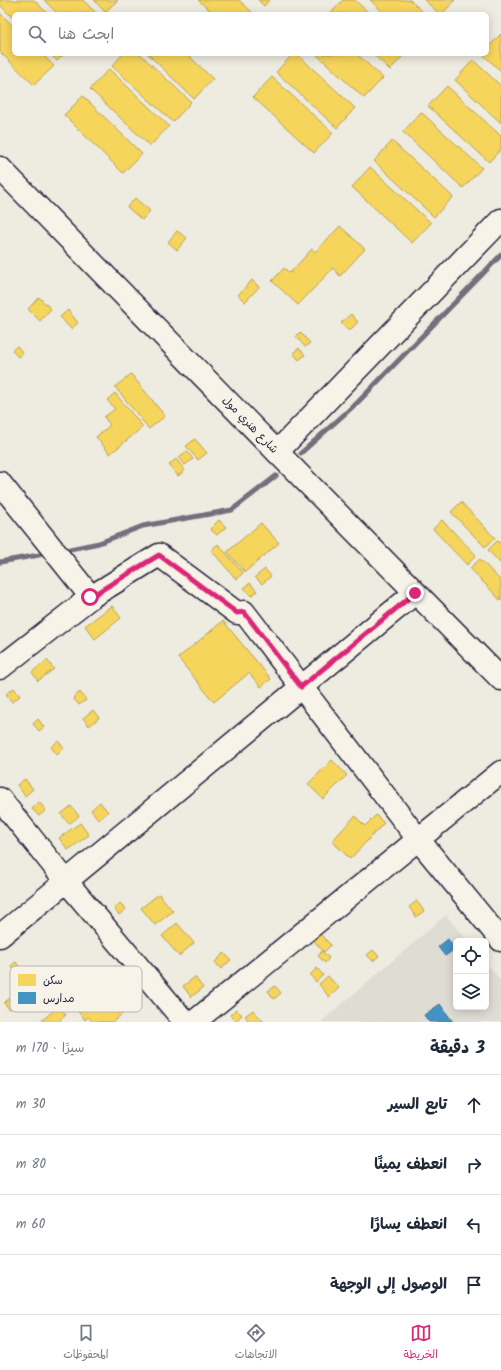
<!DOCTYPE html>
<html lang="ar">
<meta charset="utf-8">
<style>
:root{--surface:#fff;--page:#f2f2f3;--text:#1f2937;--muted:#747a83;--line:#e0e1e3;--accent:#db2777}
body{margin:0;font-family:Kalam,"Playpen Sans Arabic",sans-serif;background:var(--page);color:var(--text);direction:rtl}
.controls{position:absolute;right:12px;bottom:12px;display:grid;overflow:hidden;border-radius:6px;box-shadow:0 2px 10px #0003}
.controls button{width:36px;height:36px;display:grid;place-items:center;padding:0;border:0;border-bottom:1px solid var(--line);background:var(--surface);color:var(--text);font:20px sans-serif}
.stop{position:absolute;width:12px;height:12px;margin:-9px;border:3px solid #db2777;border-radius:50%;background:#fff}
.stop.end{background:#db2777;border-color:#fff;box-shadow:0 1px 4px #0008}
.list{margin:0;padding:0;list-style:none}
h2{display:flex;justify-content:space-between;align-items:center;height:52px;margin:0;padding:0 16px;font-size:17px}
h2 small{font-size:13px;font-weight:400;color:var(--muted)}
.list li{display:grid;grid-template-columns:26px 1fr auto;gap:12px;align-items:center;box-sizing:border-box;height:60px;padding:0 16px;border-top:1px solid var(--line)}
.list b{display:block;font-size:15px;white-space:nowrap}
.list em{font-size:13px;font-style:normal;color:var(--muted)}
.icon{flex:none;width:22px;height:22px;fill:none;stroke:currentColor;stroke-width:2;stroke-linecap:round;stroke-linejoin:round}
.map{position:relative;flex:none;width:501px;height:1022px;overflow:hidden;direction:ltr}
.search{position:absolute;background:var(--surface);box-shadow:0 2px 10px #0003;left:12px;right:12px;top:12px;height:44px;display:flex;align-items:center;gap:10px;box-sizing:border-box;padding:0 14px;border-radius:6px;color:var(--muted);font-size:15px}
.sheet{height:292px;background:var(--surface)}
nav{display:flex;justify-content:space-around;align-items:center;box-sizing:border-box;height:56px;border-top:1px solid var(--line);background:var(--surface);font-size:11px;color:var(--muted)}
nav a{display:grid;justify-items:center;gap:2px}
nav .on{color:var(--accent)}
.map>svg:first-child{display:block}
.built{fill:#dfdcd4}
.homes{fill:#f6d55c;stroke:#b69f52}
.schools{fill:#4393c3;stroke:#39719a}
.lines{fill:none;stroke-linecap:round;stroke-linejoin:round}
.stream{stroke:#716f7b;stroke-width:5}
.minor-casing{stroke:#22223b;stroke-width:25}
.highway-casing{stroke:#22223b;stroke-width:25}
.minor{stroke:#f7f3e8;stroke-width:22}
.highway{stroke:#f7f3e8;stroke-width:22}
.route{stroke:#db2777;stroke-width:5}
.labels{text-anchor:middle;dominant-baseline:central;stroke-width:4;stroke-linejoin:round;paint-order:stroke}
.street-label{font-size:11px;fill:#22223b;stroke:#f7f3e8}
.key{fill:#f7f3e8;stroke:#b7b4b4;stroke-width:1}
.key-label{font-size:11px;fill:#22223b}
</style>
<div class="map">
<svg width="501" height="1022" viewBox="0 0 501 1022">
<rect width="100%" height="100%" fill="#eeebe1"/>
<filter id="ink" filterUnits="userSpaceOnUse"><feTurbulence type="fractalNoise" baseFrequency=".025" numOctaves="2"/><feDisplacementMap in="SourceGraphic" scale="8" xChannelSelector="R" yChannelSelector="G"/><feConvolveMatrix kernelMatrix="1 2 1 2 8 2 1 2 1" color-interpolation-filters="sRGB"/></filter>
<g filter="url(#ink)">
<path class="built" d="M 446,915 L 467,941 L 456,941 L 456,1007 L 486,1007 L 486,963 L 501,981 L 501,1022 L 321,1022 Z"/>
<g class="homes">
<path d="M 1,0 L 34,0 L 48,14 L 14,14 L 14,19 L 0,5 L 0,1 Z"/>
<path d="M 44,0 L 83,0 L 97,14 L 58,14 Z"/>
<path d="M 94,0 L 118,0 L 105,12 Z"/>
<path d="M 198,0 L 239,0 L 254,14 L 214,14 Z"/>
<path d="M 258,0 L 269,0 L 264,6 Z"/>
<path d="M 343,0 L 355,0 L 370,14 L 330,14 Z"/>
<path d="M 370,0 L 410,0 L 425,14 L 385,14 Z"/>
<path d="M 424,0 L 455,0 L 442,14 L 440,14 Z"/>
<path d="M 0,13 L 14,27 L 14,54 L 42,54 L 54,66 L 34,85 L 0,52 Z"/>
<path d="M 501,34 L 501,71 L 482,54 L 487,54 L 487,48 Z"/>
<path d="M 50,54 L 64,54 L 57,61 Z"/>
<path d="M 123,54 L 140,54 L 191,102 L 173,122 L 112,66 Z"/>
<path d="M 148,54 L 187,54 L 213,79 L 194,99 Z"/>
<path d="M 293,54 L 297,54 L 355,108 L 337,128 L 276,72 Z"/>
<path d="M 316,54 L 357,54 L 383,78 L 364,98 Z"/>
<path d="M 373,54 L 405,54 L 390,70 Z"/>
<path d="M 473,60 L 501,86 L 501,123 L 455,80 Z"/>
<path d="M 109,69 L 169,126 L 150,146 L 90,89 Z"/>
<path d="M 272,77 L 333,133 L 314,153 L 253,97 Z"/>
<path d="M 447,86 L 501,136 L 501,149 L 489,162 L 428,106 Z"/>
<path d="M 83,96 L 142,154 L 123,173 L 64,115 Z"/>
<path d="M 421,112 L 482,168 L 463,188 L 403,132 Z"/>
<path d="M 392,141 L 453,197 L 434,217 L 374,161 Z"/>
<path d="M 370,167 L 431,223 L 412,243 L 352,187 Z"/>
<path d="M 135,198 L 150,211 L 142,220 L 127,207 Z"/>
<path d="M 340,226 L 365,249 L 340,276 L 333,268 L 298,305 L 272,281 L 284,268 L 290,273 L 312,249 L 315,252 Z"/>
<path d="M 177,231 L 187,238 L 177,250 L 168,242 Z"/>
<path d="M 252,280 L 259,287 L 245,302 L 238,295 Z"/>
<path d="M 39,297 L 51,309 L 40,321 L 28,309 Z"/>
<path d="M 68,310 L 78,323 L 71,329 L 60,317 Z"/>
<path d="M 351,314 L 358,322 L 349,331 L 341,323 Z"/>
<path d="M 300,332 L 310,343 L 305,347 L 296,336 Z"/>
<path d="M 17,346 L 23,353 L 18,357 L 12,350 Z"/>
<path d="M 299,348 L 305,355 L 299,360 L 293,353 Z"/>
<path d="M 131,374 L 165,416 L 149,429 L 115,387 Z"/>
<path d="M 115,393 L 143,427 L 110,454 L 96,437 L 110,425 L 104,417 L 115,409 L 107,400 Z"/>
<path d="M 195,439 L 207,453 L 198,460 L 186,446 Z"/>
<path d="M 187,451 L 193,459 L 185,465 L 179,457 Z"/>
<path d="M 176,459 L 185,470 L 178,476 L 169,465 Z"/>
<path d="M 461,502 L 495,538 L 485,547 L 451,512 Z"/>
<path d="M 219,520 L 226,527 L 217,535 L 210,529 Z"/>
<path d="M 442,520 L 476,555 L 467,565 L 433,529 Z"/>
<path d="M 261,523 L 279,543 L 245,572 L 227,552 Z"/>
<path d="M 497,541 L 501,544 L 501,564 L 488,550 Z"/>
<path d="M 218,544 L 243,573 L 236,579 L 211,550 Z"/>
<path d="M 480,559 L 501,581 L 501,601 L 470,568 Z"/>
<path d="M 265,569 L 271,576 L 262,584 L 255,577 Z"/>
<path d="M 250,583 L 257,591 L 251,596 L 244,588 Z"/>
<path d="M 112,606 L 121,618 L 95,639 L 85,626 Z"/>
<path d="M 223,621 L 271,679 L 261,687 L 249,673 L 214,702 L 178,658 Z"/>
<path d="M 47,660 L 54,669 L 38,681 L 32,672 Z"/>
<path d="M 14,688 L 20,696 L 12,702 L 6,694 Z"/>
<path d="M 80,692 L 86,700 L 79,705 L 73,698 Z"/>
<path d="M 93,710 L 99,718 L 89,726 L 83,718 Z"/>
<path d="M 38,719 L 44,727 L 39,731 L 33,724 Z"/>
<path d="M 58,741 L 64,748 L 57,755 L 51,747 Z"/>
<path d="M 332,760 L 347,775 L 323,799 L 308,784 Z"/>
<path d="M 25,779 L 33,789 L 25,796 L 17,785 Z"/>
<path d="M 39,802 L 46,810 L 39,816 L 32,809 Z"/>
<path d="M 100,802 L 108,812 L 99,820 L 91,810 Z"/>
<path d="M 71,806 L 79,816 L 69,824 L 61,814 Z"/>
<path d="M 376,815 L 384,823 L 350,859 L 332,841 L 355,816 L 365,826 Z"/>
<path d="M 80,823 L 89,835 L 68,850 L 59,838 Z"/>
<path d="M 159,894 L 173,911 L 155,925 L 141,908 Z"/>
<path d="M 417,901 L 424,911 L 416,917 L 409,907 Z"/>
<path d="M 120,903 L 126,909 L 119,915 L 114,909 Z"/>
<path d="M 177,923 L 194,943 L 179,956 L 162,936 Z"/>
<path d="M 320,934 L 331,945 L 324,952 L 314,941 Z"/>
<path d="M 373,950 L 379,956 L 373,961 L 367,955 Z"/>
<path d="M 322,951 L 329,958 L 325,963 L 318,956 Z"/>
<path d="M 224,953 L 231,960 L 221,969 L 215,962 Z"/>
<path d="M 16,962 L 21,969 L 16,972 L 11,966 Z"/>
<path d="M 317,968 L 323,975 L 316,982 L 310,975 Z"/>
<path d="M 328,976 L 339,988 L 329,997 L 319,984 Z"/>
<path d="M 195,977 L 203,988 L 191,997 L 183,986 Z"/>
<path d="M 90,985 L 114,986 L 131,1006 L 113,1022 L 93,1022 L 88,1017 L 85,1020 L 70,1002 Z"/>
<path d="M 275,986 L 281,993 L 274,999 L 268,991 Z"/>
<path d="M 11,997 L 16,1004 L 10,1010 L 4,1003 Z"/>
<path d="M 59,1006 L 66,1015 L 58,1022 L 40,1022 Z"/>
<path d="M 236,1009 L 242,1015 L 236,1021 L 230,1015 Z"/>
<path d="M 253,1010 L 264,1022 L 250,1022 L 245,1016 Z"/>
</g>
<g class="schools">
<path d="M 448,939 L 455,949 L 445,956 L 438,947 Z"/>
<path d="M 440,1004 L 453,1022 L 429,1022 L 424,1015 Z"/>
</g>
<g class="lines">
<g class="stream">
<path d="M 301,453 L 358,402 L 501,255"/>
<path d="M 70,549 L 99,543 L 143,526 L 232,510 L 276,476"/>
<path d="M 0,562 L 39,555"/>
</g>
<g class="minor-casing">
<g id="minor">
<path d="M 277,452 L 501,220"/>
<path d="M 0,483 L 91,597"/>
<path d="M 0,668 L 91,597 L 159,555 L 237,613 L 244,612 L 418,839 L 501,940"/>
<path d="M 0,799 L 66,881 L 185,1022"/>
<path d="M 0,936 L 415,593"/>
<path d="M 194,1022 L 501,772"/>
</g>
</g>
<g class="highway-casing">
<path id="highway" d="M 0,168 L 277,452 L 501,679"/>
</g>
<use href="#minor" class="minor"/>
<use href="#highway" class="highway"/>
</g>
</g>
<g class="lines" filter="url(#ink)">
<path class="route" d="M 90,597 L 159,555 L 237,613 L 244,612 L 301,687 L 415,593"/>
</g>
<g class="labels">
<g class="street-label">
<text transform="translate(250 425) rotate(46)">شارع هنري مول</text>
</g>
</g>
<rect x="10" y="966" width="132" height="46" rx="6" class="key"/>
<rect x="18" y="974" width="18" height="12" fill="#f6d55c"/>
<rect x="18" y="992" width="18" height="12" fill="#4393c3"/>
<g class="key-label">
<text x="43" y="984">سكن</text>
<text x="43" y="1002">مدارس</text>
</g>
</svg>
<div class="controls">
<button><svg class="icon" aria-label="locate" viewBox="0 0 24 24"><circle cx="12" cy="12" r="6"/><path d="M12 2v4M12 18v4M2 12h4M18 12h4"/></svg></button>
<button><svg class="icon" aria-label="layers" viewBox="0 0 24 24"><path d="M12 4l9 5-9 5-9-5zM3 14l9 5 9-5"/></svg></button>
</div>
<div class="stop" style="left:90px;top:597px"></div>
<div class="stop end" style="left:415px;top:593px"></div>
<div class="search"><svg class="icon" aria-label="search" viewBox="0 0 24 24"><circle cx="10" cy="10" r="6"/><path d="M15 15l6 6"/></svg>ابحث هنا</div>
</div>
<section class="sheet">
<h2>3 دقيقة<small>سيرًا · 170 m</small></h2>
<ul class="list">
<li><svg class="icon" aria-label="ahead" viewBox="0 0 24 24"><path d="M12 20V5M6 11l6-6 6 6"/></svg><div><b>تابع السير</b></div><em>30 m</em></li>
<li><svg class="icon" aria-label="right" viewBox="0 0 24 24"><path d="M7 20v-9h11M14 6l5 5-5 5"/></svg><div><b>انعطف يمينًا</b></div><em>80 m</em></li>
<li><svg class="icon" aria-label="left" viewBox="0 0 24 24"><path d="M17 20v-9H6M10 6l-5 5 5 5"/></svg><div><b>انعطف يسارًا</b></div><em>60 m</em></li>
<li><svg class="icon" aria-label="arrive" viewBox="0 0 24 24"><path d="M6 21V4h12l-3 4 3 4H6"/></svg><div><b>الوصول إلى الوجهة</b></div></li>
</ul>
</section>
<nav>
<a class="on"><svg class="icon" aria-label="map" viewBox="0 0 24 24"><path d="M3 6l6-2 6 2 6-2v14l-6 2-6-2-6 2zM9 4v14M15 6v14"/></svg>الخريطة</a>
<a><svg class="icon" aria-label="directions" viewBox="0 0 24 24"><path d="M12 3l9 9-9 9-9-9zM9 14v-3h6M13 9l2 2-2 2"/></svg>الاتجاهات</a>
<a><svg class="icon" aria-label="saved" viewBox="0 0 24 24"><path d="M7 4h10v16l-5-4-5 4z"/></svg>المحفوظات</a>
</nav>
